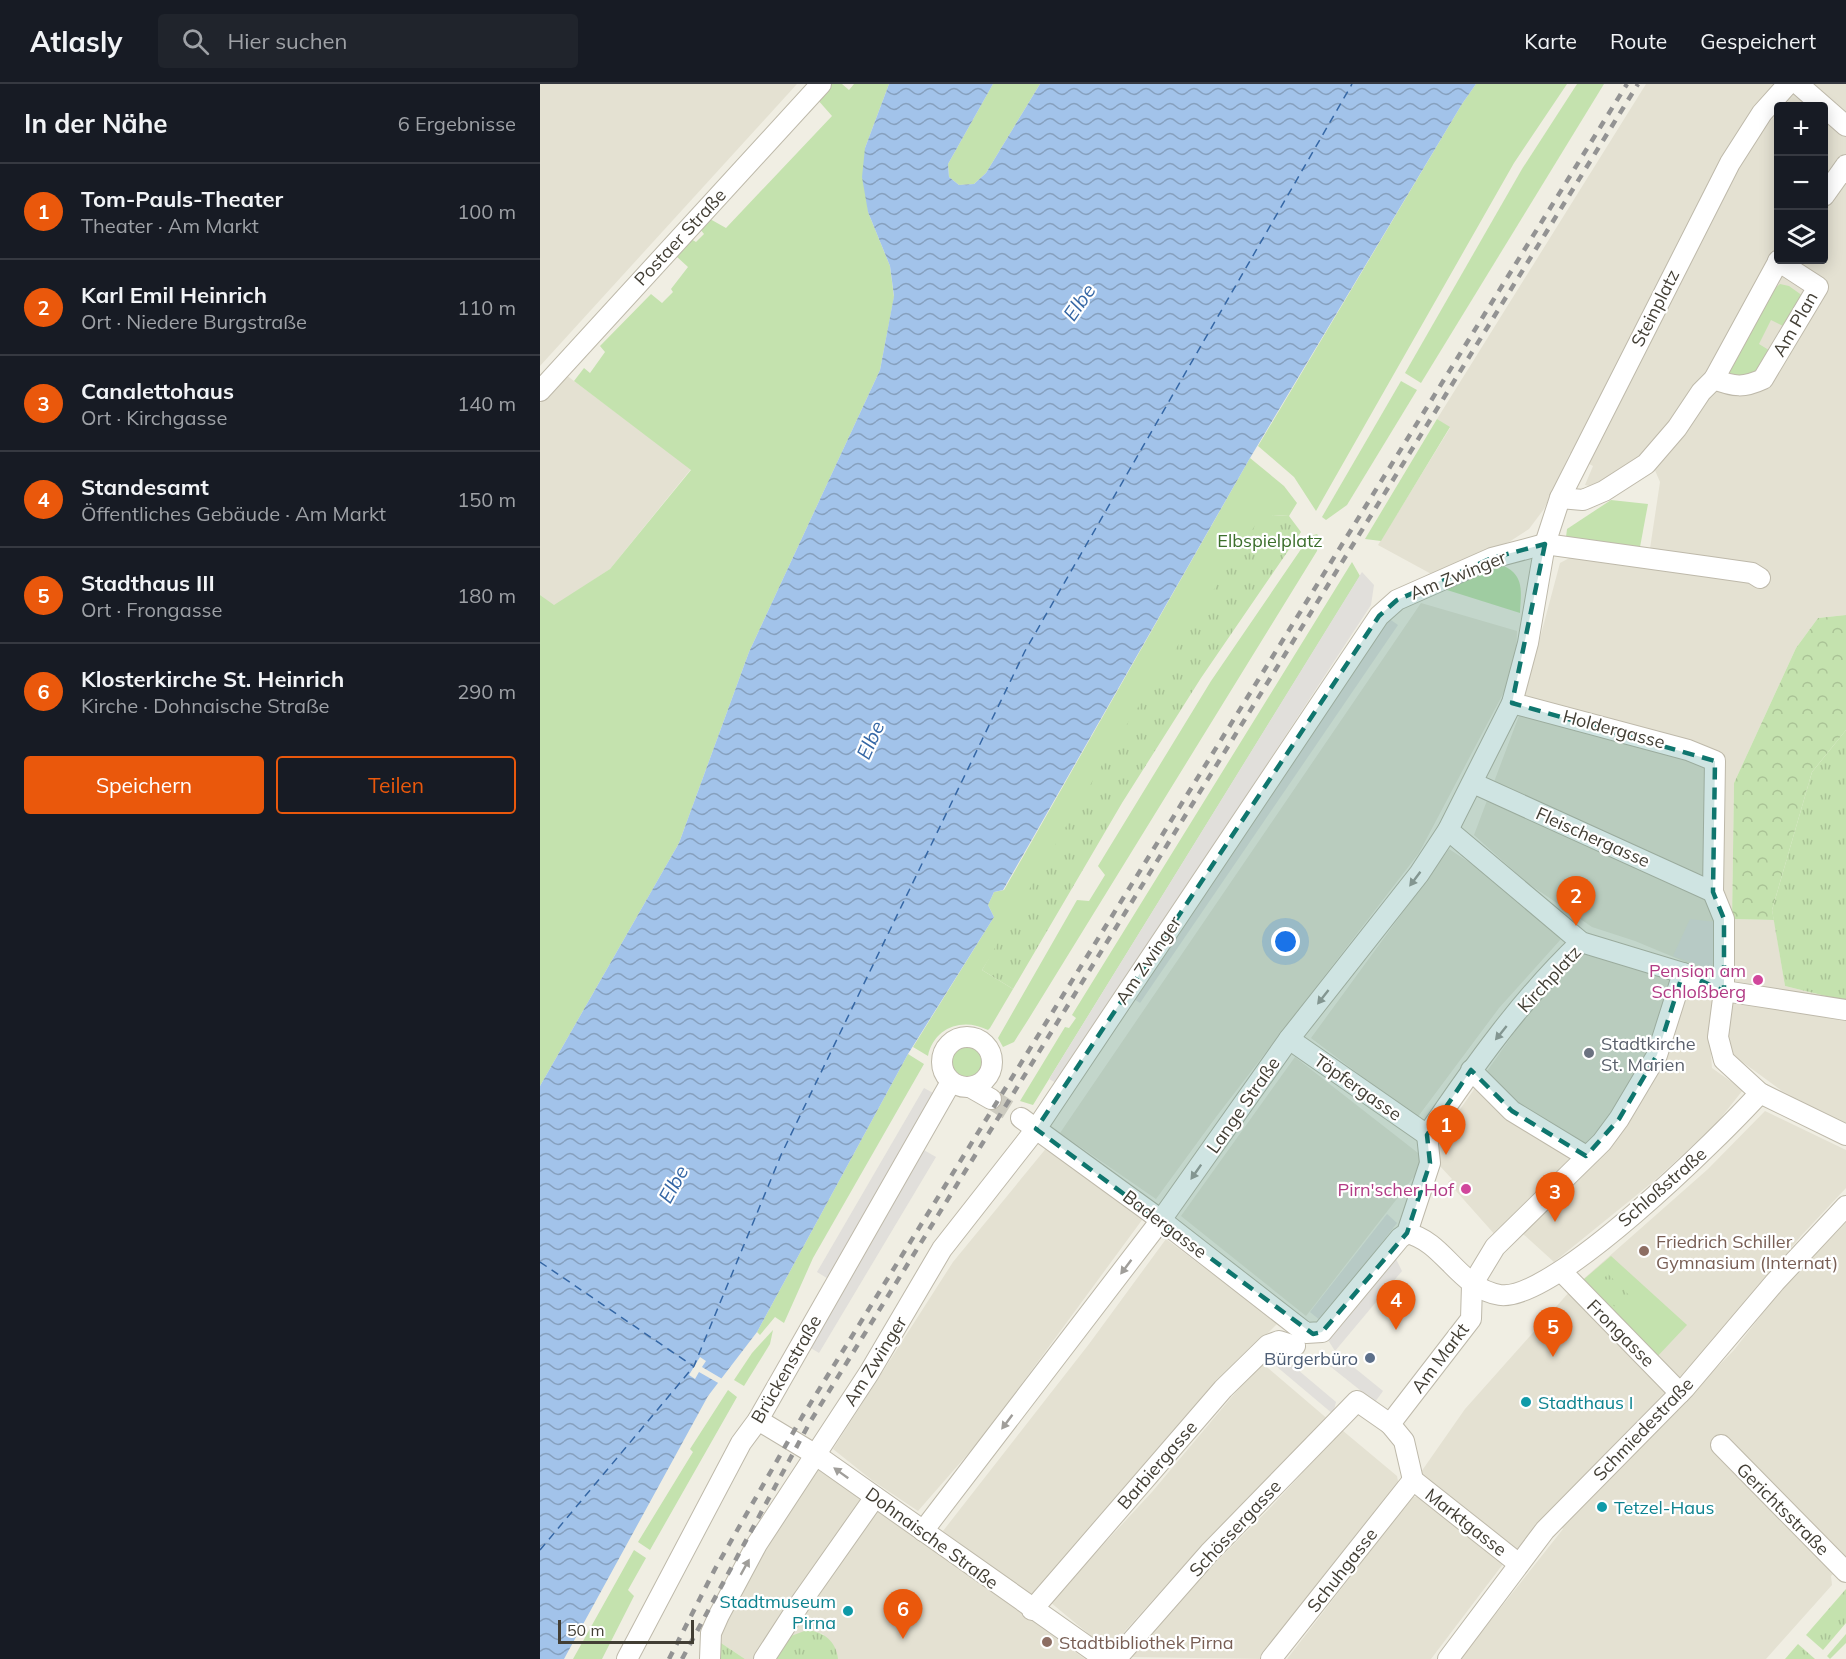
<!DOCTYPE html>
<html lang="de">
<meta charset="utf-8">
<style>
:root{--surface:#171b24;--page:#20242c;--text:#f1f3f6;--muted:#9ea1a6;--line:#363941;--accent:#ea580c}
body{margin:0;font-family:Mulish,sans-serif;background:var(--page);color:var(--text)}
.controls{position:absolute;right:18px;top:18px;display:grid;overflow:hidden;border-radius:6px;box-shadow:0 3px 15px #0003}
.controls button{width:54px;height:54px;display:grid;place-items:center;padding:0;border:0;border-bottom:2px solid var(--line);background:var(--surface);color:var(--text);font:30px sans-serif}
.scale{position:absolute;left:18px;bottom:15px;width:136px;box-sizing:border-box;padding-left:6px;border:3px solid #423e34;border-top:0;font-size:16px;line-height:21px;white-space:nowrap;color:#423e34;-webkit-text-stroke:4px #fff;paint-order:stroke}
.you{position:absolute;left:746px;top:858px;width:21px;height:21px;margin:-15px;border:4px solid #fff;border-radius:50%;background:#1a73e8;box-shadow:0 0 0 9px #1a73e833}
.badge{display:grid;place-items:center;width:39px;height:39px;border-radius:50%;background:var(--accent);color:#fff;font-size:20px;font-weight:700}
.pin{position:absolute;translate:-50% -50px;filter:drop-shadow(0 2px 3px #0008)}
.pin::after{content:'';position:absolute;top:32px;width:21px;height:18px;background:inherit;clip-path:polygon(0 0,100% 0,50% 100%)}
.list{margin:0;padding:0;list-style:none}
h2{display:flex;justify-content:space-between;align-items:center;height:78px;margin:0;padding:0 24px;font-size:26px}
h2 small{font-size:20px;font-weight:400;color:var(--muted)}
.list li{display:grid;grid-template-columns:39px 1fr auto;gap:18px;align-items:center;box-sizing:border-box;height:96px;padding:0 24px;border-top:2px solid var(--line)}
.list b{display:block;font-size:22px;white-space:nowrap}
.list p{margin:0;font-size:20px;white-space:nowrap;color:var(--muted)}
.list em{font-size:20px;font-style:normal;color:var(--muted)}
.actions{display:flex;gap:12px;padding:18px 24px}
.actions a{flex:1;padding:14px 0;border:2px solid var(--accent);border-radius:6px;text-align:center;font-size:21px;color:var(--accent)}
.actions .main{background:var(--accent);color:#fff}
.icon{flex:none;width:33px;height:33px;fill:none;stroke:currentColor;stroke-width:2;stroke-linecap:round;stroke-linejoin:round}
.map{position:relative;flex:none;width:1306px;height:1575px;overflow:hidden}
header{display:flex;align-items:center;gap:36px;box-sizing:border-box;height:84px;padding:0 30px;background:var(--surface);border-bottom:2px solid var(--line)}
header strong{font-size:28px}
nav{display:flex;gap:33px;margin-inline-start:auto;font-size:21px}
.search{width:420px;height:54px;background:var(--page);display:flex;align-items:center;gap:15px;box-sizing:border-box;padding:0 21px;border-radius:6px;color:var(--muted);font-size:22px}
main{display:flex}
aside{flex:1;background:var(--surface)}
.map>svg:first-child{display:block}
.residential{fill:#e4e1d2;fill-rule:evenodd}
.green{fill:#c4e2ae}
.forest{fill:url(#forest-crowns)}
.park{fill:url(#park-tufts)}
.parking{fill:#e1dfdb}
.water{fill:url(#water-waves)}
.pier{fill:#f0eee3}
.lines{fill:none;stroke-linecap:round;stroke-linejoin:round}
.ferry{stroke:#3567a5;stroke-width:1.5;stroke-dasharray:8 6;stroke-linecap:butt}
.minor-tunnel{stroke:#cdcbc0;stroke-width:20;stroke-dasharray:20 10;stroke-linecap:butt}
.minor-casing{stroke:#beb9aa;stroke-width:22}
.minor{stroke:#fff;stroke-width:20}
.rail{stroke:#939393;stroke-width:4.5;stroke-dasharray:8 8;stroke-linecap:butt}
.oneway{fill:#a09e9a}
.marked{fill:#0f766e;fill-opacity:0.2;stroke:#0f766e;stroke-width:4.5;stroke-dasharray:12 8;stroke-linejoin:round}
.hotel-dot{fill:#d1479c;stroke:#fff;stroke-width:2}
.worship-dot{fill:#6b7280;stroke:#fff;stroke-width:2}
.education-dot{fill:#8d6e63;stroke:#fff;stroke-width:2}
.service-dot{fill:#5c6f8a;stroke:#fff;stroke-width:2}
.culture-dot{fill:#0f9aa8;stroke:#fff;stroke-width:2}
.labels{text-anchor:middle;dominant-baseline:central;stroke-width:4.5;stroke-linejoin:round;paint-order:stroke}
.street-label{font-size:18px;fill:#423e34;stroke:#fff}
.park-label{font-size:18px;fill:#3c6f2c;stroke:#fff}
.hotel-label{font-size:18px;fill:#b23c85;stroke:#fff;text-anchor:end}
.worship-label{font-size:18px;fill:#5b616d;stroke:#fff;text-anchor:start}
.education-label{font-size:18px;fill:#785e54;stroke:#fff;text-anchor:start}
.service-label{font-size:18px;fill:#4e5e75;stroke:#fff;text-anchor:end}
.culture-label{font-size:18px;fill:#0d838f;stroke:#fff;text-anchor:start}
.water-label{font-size:20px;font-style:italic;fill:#3567a5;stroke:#fff}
</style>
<header>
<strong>Atlasly</strong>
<div class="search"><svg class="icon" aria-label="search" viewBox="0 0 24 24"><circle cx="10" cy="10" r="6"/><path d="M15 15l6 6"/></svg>Hier suchen</div>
<nav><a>Karte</a><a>Route</a><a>Gespeichert</a></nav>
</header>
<main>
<aside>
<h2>In der Nähe<small>6 Ergebnisse</small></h2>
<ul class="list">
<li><span class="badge">1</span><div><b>Tom-Pauls-Theater</b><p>Theater · Am Markt</p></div><em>100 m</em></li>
<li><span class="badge">2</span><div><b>Karl Emil Heinrich</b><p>Ort · Niedere Burgstraße</p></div><em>110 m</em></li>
<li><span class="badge">3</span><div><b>Canalettohaus</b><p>Ort · Kirchgasse</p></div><em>140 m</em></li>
<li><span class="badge">4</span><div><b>Standesamt</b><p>Öffentliches Gebäude · Am Markt</p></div><em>150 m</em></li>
<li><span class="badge">5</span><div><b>Stadthaus III</b><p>Ort · Frongasse</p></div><em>180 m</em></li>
<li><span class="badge">6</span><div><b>Klosterkirche St. Heinrich</b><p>Kirche · Dohnaische Straße</p></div><em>290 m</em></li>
</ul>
<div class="actions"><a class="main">Speichern</a><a>Teilen</a></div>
</aside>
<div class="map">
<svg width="1306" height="1575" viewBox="0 0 1306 1575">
<defs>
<pattern id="forest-crowns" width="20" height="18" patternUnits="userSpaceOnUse" patternTransform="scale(1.5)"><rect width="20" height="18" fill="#c4e2ae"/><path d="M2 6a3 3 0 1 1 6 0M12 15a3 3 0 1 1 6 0" fill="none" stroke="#aac396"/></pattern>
<pattern id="park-tufts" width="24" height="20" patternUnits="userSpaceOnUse" patternTransform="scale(1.5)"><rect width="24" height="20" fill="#c4e2ae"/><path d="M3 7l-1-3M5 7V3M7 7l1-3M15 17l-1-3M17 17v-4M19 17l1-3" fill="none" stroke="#aac396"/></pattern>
<pattern id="water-waves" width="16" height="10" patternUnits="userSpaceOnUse" patternTransform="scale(1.5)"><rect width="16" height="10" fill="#a2c3ea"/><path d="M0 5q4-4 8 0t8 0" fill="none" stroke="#86a0be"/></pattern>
</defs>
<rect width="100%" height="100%" fill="#f0eee3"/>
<g class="residential">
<path d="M 0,0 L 257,0 L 0,282 Z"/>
<path d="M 1106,0 L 1306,0 L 1306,531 L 1278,534 L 1256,564 L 1194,699 L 1192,835 L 1234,836 L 1245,902 L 1306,917 L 1306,1041 L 1242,1007 L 1186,966 L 1190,902 L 1172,889 L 1095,857 L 1052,843 L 986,798 L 934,751 L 980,629 L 1020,479 L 1035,471 L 1108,478 L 1120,398 L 1114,384 L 1060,404 L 1045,401 L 1053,382 L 1030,369 L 1004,425 L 989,445 L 969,458 L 895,492 L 838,461 L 910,344 L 897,335 ZM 1238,22 L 1284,22 L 1284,176 L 1238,176 Z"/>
<path d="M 26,291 L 151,385 L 70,485 L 14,522 L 0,511 L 0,319 Z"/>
<path d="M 881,519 L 977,547 L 976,576 L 964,608 L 879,769 L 676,1033 L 616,1115 L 520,1049 Z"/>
<path d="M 909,765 L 947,790 L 1021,855 L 959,924 L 877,1034 L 771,954 Z"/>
<path d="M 1043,865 L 1178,911 L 1170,957 L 1172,984 L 1203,1006 L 1175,1041 L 1114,1097 L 1014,1178 L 982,1149 L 957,1153 L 908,1098 L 912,1095 L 898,1080 L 894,1062 L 1015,891 Z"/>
<path d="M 755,973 L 887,1076 L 766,1232 L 641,1132 Z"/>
<path d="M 1225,1027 L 1306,1066 L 1306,1104 L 1261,1152 L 1169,1263 L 1021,1415 L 975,1468 L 883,1398 L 881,1388 L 925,1325 L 1031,1206 L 1168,1085 Z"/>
<path d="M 508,1062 L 564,1099 L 560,1105 L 602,1136 L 441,1355 L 378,1427 L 333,1397 L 293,1365 L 413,1178 Z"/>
<path d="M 1306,1135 L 1306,1477 L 1291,1492 L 1292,1501 L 1226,1575 L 920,1575 L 1023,1445 L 1021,1443 L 1194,1266 L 1247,1198 Z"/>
<path d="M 626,1155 L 738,1239 L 659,1318 L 492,1513 L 403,1447 L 549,1260 Z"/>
<path d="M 721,1278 L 790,1337 L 638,1488 L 568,1566 L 510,1518 L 612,1408 Z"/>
<path d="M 802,1346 L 857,1392 L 859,1402 L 723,1575 L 587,1573 L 631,1523 L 729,1425 Z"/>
<path d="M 275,1383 L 281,1385 L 545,1575 L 298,1575 L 283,1550 L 267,1546 L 233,1575 L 205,1575 L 175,1555 L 186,1529 Z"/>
<path d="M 881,1412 L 963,1480 L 891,1575 L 747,1575 L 872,1413 Z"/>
</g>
<g class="green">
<path d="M 291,0 L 302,0 L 309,6 L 314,0 L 349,0 L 325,64 L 328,128 L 350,182 L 354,213 L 340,286 L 209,568 L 139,759 L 0,1002 L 0,511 L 14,521 L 70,485 L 151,386 L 34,297 L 44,284 L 50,289 L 65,268 L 60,262 L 111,210 L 122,219 L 133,208 L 131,205 L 148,183 L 136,172 L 151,155 L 156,158 L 164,150 L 160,145 L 170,135 L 186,144 L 292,32 L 277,15 Z"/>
<path d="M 453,0 L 500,0 L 446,89 L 434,100 L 419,101 L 409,93 L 408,80 Z"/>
<path d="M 936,0 L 1027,0 L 974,79 L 776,427 L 754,393 L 718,362 L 922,20 Z"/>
<path d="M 1037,0 L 1064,0 L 881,299 L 865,289 L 982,85 Z"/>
<path d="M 1240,200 L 1249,202 L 1263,212 L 1245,243 L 1231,236 L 1219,260 L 1232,268 L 1216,294 L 1192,294 L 1188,288 L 1233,206 Z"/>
<path d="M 861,297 L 877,306 L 807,421 L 786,436 L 782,433 Z"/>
<path d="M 897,335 L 910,343 L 841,457 L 825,455 Z"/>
<path d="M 710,374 L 744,402 L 757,419 L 749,432 L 733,431 L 442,886 L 473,905 L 450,944 L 448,946 C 423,933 394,943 388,972 L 373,963 L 454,833 L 448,821 L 454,808 L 464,806 Z"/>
<path d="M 1071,416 L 1108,420 L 1100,463 L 1026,453 L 1027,445 Z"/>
<path d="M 777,450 L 779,453 L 777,467 L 488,936 L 474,958 L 463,963 L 458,954 L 537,816 L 549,817 L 565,791 L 558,782 L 671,597 L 770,452 Z"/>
<path d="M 812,478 L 820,492 L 493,1021 L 480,1017 L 525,943 L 529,944 L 536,934 L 532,931 Z"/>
<path d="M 964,482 C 985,492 981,509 980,529 L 907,506 L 954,483 Z"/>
<circle cx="427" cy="978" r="15"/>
<path d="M 368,970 L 384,980 L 273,1174 L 244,1239 L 235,1233 L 220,1251 L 217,1248 Z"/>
<path d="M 1071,1172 L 1147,1241 L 1115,1275 L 1043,1196 Z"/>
<path d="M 233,1246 L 230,1260 L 204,1302 L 194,1296 L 212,1269 Z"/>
<path d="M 188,1306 L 197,1313 L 110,1466 L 98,1458 L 153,1368 L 150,1365 Z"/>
<path d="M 94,1466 L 106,1474 L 88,1506 L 94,1512 L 62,1575 L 33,1575 Z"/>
<path d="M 1306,1550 L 1306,1559 L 1290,1575 L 1287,1572 Z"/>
</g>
<path class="forest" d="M 1306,531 L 1306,646 L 1272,688 L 1232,826 L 1234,836 L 1192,835 L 1194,699 L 1256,564 L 1278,534 Z"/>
<g class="park">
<path d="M 733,431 L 749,432 L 761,448 L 661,594 L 582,719 L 473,905 L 442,886 L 573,662 L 716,440 Z"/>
<path d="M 1306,646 L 1306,917 L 1245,902 L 1232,826 L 1272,688 Z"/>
<path d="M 1068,1190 L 1092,1214 L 1079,1227 L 1055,1203 Z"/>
<path d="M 1306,1505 L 1306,1539 L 1283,1566 L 1266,1551 Z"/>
<path d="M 267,1546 C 284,1548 296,1557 298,1575 L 233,1575 L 251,1552 Z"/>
<path d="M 175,1555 L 205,1575 L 175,1575 Z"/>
<path d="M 1258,1560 L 1275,1575 L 1245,1575 Z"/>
</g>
<g class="parking">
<path d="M 822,488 L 834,501 L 831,521 L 592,886 L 520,1001 L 509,995 Z"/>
<path d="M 848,534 L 858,541 L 600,919 L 591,913 Z"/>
<path d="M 1150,835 L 1176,838 L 1172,886 L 1133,872 Z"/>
<path d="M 384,1004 L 395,1010 L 368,1057 L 396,1073 L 279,1269 L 269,1263 L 303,1204 L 277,1188 Z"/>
<path d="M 847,1130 L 857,1139 L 781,1237 L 770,1228 Z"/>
<path d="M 856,1175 L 862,1187 L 795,1267 L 788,1256 Z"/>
<path d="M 795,1268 L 843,1307 L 835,1318 L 786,1279 Z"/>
<path d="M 739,1270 L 796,1318 L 793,1330 L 736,1282 Z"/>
</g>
<path class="water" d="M 349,0 L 453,0 L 408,80 L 409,93 L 419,101 L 434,100 L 446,89 L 500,0 L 936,0 L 922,20 L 710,374 L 463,806 L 454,808 L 448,821 L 454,833 L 368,970 L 217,1248 L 168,1312 L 24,1575 L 0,1575 L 0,1002 L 139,759 L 209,568 L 340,286 L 354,212 L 350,182 L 328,128 L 322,93 L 325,64 Z"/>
<path class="pier" d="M 160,1273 L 166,1277 L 162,1283 L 184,1296 L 180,1300 L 159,1288 L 155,1295 L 149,1291 Z"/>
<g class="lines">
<g class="ferry">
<path d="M 0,1178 L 153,1282"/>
<path d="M 0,1466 L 154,1282 L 241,1071 L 485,567 L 812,0"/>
</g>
<path class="minor-tunnel" d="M 451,1015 L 481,1034"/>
<g class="minor-casing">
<g id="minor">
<path d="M 1258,0 L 1306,42"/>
<path d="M 1284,112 L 1306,81"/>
<path d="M 1174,295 C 1194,303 1204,304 1223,295 L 1278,203 L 1238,177"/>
<path d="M 0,307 L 281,0"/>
<path d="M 1020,414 L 1043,416 L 1064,407 L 1106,380 L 1137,344 L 1161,308 L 1174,295 L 1239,176"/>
<path d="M 972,619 L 1148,666 L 1175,677 L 1173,808 L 1184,835 L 1184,907 L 1178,953 L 1184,976 L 1220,1009 L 1306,1051"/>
<path d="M 933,699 L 1173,808"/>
<path d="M 908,746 L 1041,858 L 1143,889 L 1184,907 L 1306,926"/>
<circle cx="427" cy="978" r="25"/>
<path d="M 749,955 L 887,1051"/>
<path d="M 931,986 L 972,1027 L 1046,1072"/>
<path d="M 430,1003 L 451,1015"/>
<path d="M 481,1034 L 621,1136 L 766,1249 L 782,1248 L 860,1154 L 867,1149 L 890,1079 L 887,1051"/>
<path d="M 887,1051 C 933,983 982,914 1041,858"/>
<path d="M 867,1149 C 905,1158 918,1204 960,1211 C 1013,1219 1182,1051 1220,1009"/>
<path d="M 1022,1188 L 1140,1309"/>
<path d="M 218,1336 L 276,1371 L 565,1575"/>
<path d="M 850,1340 L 864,1357 L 873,1396"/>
<path d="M 1181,1361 L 1306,1488"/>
<path d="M 873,1396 L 979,1480"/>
<path d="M 383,1447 L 621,1136 L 749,955 L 879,790 L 908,746 L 972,619 L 988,559 L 1005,460 L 1020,414 L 1190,79 L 1222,29 L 1248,0"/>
<path d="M 492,1526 L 683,1305 L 728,1261 L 739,1257 L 755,1262"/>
<path d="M 87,1575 L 201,1359 L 218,1336 L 411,998"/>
<path d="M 170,1575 L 171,1549 L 179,1531 L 217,1460 L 329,1289 L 402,1165 L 496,1045 L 839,532 L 857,516 L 952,474 L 1005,460 L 1170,483 L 1212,489 L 1220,494"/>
<path d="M 224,1575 L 259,1521 L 335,1413"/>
<path d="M 576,1575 L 669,1469 L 817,1317 L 850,1340 L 931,1235 L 932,1201 L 955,1163 L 1062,1058 L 1079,1035 L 1117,971 L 1143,889"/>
<path d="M 731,1575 L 873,1396"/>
<path d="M 908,1575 L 1005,1446 L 1145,1304 L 1235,1198 L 1306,1122"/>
</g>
</g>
<use href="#minor" class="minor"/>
<g class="rail">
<path d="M 129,1575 L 175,1485 L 262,1333 L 1087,0"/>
<path d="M 142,1575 L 270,1338 L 1098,0"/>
</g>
</g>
<defs><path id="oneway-solid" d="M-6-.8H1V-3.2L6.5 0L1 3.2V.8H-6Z" transform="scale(1.5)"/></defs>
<g class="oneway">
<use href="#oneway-solid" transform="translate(875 795) rotate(127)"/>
<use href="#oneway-solid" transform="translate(783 913) rotate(128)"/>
<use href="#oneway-solid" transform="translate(961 949) rotate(129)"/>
<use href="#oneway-solid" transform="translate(656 1088) rotate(125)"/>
<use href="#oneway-solid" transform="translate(586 1183) rotate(127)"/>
<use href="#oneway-solid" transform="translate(467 1338) rotate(127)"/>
<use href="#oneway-solid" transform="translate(301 1389) rotate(-144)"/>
<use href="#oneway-solid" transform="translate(205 1483) rotate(-61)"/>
</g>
<path class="marked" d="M 1005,460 L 972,619 L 1175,677 L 1173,808 L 1184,835 L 1184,907 L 1143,889 L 1117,971 L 1079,1035 L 1046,1072 L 972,1027 L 931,986 L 887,1051 L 890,1079 L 867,1149 L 782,1248 L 773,1250 L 496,1045 L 839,532 L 857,516 L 952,474 Z"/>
<g class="hotel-dot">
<circle cx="1218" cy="896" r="6"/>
<circle cx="926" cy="1105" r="6"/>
</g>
<circle class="worship-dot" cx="1049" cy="969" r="6"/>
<g class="education-dot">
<circle cx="1104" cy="1167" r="6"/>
<circle cx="507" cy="1558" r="6"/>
</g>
<circle class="service-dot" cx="830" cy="1274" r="6"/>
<g class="culture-dot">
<circle cx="986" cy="1318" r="6"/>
<circle cx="1062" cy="1423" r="6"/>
<circle cx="308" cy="1527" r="6"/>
</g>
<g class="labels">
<g class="street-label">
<text transform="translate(140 153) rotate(-47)">Postaer Straße</text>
<text transform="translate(1115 224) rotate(-63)">Steinplatz</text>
<text transform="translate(1255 240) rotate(-60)">Am Plan</text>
<text transform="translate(918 491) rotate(-22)">Am Zwinger</text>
<text transform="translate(1074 645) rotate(15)">Holdergasse</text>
<text transform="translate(1053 753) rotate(24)">Fleischergasse</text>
<text transform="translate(608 876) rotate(-56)">Am Zwinger</text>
<text transform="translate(1009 895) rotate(-47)">Kirchplatz</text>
<text transform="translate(818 1003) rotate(35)">Töpfergasse</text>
<text transform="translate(703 1021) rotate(-55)">Lange Straße</text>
<text transform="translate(1122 1103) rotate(-41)">Schloßstraße</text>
<text transform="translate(625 1140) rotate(37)">Badergasse</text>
<text transform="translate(1081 1249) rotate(45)">Frongasse</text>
<text transform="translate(900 1274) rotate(-53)">Am Markt</text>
<text transform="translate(335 1277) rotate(-58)">Am Zwinger</text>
<text transform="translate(246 1285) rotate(-60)">Brückenstraße</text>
<text transform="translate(1103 1345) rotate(-46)">Schmiedestraße</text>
<text transform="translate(617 1381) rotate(-49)">Barbiergasse</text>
<text transform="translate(1243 1425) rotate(45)">Gerichtsstraße</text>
<text transform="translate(926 1438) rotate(38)">Marktgasse</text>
<text transform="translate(695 1444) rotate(-47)">Schössergasse</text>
<text transform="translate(392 1454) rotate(36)">Dohnaische Straße</text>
<text transform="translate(802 1486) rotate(-52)">Schuhgasse</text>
</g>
<g class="park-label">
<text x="730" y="456">Elbspielplatz</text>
</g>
<g class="hotel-label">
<text x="1206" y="886">Pension am<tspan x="1206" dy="21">Schloßberg</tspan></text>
<text x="914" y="1105">Pirn'scher Hof</text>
</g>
<g class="worship-label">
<text x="1061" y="959">Stadtkirche<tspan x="1061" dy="21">St. Marien</tspan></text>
</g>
<g class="education-label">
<text x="1116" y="1157">Friedrich Schiller<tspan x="1116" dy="21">Gymnasium (Internat)</tspan></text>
<text x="519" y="1558">Stadtbibliothek Pirna</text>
</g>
<g class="service-label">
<text x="818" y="1274">Bürgerbüro</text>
</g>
<g class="culture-label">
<text x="998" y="1318">Stadthaus I</text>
<text x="1074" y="1423">Tetzel-Haus</text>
<text x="296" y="1517" text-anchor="end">Stadtmuseum<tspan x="296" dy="21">Pirna</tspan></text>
</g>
<g class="water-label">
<text transform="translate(539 218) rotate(-55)">Elbe</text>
<text transform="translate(330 656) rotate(-66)">Elbe</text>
<text transform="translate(133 1100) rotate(-61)">Elbe</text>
</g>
</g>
</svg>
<div class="controls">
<button>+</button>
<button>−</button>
<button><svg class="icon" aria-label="layers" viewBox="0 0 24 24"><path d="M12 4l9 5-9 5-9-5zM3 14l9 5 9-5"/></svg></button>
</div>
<div class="scale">50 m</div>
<div class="you"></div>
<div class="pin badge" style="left:906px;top:1071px">1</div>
<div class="pin badge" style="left:1036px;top:842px">2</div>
<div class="pin badge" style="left:1015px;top:1138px">3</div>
<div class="pin badge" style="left:856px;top:1246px">4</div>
<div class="pin badge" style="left:1013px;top:1273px">5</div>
<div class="pin badge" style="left:363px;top:1555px">6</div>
</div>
</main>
